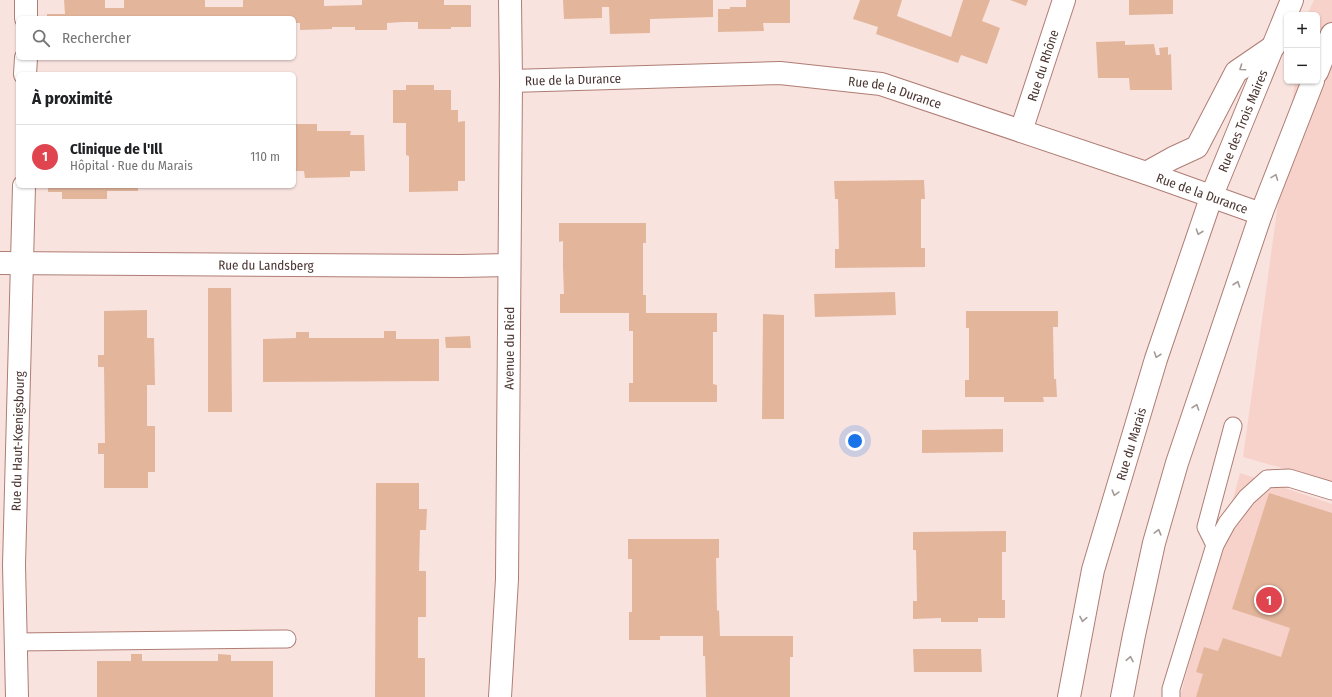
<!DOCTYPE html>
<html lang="fr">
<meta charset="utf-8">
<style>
:root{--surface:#fff;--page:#f2f2f2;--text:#202124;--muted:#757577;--line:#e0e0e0;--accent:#2b727e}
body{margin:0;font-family:"Fira Sans Condensed",sans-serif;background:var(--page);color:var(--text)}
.controls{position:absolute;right:12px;top:12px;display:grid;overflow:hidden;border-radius:6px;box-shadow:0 1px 3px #0004}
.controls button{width:36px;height:36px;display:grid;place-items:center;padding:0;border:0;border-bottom:1px solid var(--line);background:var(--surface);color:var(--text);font:20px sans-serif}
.you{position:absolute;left:855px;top:441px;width:14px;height:14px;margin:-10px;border:3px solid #fff;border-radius:50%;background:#1a73e8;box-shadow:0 0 0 6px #1a73e833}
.badge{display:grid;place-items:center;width:26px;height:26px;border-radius:50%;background:var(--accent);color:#fff;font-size:13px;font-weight:700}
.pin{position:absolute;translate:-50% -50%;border:2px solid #fff;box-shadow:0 1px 4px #0006}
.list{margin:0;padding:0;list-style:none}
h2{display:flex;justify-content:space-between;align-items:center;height:52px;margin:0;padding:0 16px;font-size:17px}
h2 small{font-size:13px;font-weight:400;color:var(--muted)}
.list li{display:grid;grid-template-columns:26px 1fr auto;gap:12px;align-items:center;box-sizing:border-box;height:64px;padding:0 16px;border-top:1px solid var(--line)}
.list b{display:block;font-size:15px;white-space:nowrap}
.list p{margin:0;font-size:13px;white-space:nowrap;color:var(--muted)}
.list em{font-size:13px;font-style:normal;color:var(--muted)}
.icon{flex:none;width:22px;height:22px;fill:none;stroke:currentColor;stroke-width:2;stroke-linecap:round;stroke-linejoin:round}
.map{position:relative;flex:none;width:1332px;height:697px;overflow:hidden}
.search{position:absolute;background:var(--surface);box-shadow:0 1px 3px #0004;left:16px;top:16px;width:280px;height:44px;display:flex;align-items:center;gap:10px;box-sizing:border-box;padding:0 14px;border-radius:6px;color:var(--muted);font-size:15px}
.panel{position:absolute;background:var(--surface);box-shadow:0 1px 3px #0004;left:16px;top:72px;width:280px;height:116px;border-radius:6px}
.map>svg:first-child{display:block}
.built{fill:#f7d2cb}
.building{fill:#e3b69c}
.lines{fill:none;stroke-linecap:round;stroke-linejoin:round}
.service-casing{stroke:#ae7d74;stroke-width:19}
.minor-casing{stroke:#ae7d74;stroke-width:24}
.primary-casing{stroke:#ae7d74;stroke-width:24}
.service{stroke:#fff;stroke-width:17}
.minor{stroke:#fff;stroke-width:22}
.primary{stroke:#fff;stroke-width:22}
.oneway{stroke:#a49a98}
.labels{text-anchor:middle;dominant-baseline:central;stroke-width:3.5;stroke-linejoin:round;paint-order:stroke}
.street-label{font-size:13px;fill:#4a3531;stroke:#fff}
</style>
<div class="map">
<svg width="1332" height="697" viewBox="0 0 1332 697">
<rect width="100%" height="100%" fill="#f9e3df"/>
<g class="built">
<path d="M 1314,0 L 1332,0 L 1332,482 L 1243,457 L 1295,81 L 1317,81 L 1317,15 L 1307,15 Z"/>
<path d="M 1240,473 L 1332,504 L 1332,697 L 1180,697 Z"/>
</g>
<g class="building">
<path d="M 64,0 L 105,0 L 105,8 L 124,8 L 124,0 L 205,0 L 205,7 L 243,7 L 243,0 L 324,0 L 324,6 L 362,5 L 362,0 L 444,0 L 444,5 L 471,5 L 471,27 L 451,27 L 451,29 L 418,29 L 418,22 L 403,22 L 387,23 L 387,30 L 355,30 L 355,27 L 332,27 L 332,29 L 300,30 L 300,23 L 294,23 L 294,18 L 47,18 L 47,14 L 65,14 Z"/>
<path d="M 563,0 L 713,0 L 713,17 L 650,19 L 650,33 L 610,34 L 609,7 L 602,7 L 602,18 L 564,19 Z"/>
<path d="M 746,0 L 790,0 L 790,23 L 763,23 L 764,31 L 718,32 L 718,9 L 730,9 L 730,7 L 746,7 Z"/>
<path d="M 860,0 L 902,0 L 897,16 L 951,37 L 963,0 L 990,0 L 982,21 L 1000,28 L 987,64 L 961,55 L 958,63 L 876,34 L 878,27 L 853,19 Z"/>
<path d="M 1010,0 L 1028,0 L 1026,6 Z"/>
<path d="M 1129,0 L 1173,0 L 1173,14 L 1129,15 Z"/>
<path d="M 1125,41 L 1125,45 L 1154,44 L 1156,55 L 1160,55 L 1159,48 L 1168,47 L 1168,55 L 1171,54 L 1172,90 L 1130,90 L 1129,78 L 1098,78 L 1096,42 Z"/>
<path d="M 406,85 L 434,85 L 434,90 L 451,90 L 451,110 L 458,110 L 458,122 L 465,121 L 465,181 L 458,181 L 458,191 L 409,192 L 409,156 L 406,155 L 406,123 L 393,123 L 393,90 L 406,90 Z"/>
<path d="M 294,124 L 317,124 L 317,131 L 351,131 L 350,135 L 364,135 L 365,171 L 350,171 L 350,177 L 305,178 L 304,171 L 294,171 Z"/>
<path d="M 924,180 L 925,199 L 921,199 L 921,248 L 925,248 L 925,267 L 835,268 L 835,249 L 839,249 L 838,199 L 835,199 L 834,181 Z"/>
<path d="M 48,186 L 138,186 L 138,191 L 107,191 L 107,199 L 62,199 L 62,192 L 48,192 Z"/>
<path d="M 559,223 L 646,223 L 646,243 L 643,243 L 643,295 L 646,295 L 646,313 L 717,313 L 717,332 L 713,332 L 713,384 L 717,385 L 717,402 L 629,402 L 629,383 L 633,383 L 633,331 L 629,331 L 629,313 L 560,313 L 560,294 L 564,294 L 563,268 L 563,241 L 559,242 Z"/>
<path d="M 208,288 L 231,288 L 232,412 L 208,412 Z"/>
<path d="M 895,292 L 896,315 L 815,317 L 814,294 Z"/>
<path d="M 147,310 L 147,338 L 154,338 L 155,385 L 147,385 L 147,426 L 155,426 L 155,472 L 148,472 L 148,488 L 104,488 L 104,454 L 98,454 L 98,443 L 105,443 L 104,367 L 98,367 L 98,355 L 104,355 L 104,311 Z"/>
<path d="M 966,311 L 1058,311 L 1058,327 L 1053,327 L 1054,379 L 1056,379 L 1057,397 L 1043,397 L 1044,402 L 1004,402 L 1004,397 L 965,397 L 965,380 L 969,380 L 969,328 L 966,328 Z"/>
<path d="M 763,314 L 784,315 L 784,419 L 762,419 Z"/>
<path d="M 384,331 L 396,331 L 396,339 L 439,339 L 439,381 L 263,382 L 263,339 L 296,338 L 296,332 L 309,332 L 309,338 L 384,338 Z"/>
<path d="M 470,336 L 471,348 L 446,348 L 445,337 Z"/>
<path d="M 1003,429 L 1003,452 L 922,453 L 922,430 Z"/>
<path d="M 376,483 L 419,483 L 419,509 L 427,509 L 426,530 L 420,530 L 419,571 L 426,571 L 426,617 L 418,617 L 418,658 L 425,658 L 425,697 L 375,697 Z"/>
<path d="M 1269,493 L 1332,513 L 1332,697 L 1196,697 L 1203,674 L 1196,672 L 1204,647 L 1218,651 L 1223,638 L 1281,657 L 1290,628 L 1232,609 Z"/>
<path d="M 1006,531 L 1006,552 L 1002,552 L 1002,600 L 1005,600 L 1005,618 L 978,618 L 978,622 L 941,622 L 941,618 L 913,619 L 913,601 L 917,601 L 916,550 L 913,550 L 913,532 Z"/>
<path d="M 628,539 L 719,539 L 719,558 L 716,558 L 717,611 L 719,610 L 720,636 L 793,636 L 793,657 L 790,657 L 790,697 L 706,697 L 705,656 L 703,656 L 703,636 L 660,636 L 660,640 L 629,640 L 629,612 L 632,612 L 632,559 L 628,559 Z"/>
<path d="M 913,649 L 981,649 L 982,672 L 914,672 Z"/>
<path d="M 131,654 L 142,654 L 142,661 L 218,661 L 218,654 L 231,655 L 231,661 L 273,661 L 273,697 L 97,697 L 97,661 L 131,661 Z"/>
</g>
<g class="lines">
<g class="service-casing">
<g id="service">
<path d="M 1215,545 L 1206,527 L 1233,426"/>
<path d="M 16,642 L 287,639"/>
<path d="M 1171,697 L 1171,689 L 1215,545 L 1227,523 L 1247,497 L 1267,479 L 1289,478 L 1332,491"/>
</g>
</g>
<g class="minor-casing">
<g id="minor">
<path d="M 26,18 L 26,0"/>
<path d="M 25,74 L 26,58"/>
<path id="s1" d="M 511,81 L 780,73 L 881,84 L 1146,173 L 1261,214"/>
<path id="s2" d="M 1021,131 L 1064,0"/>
<path d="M 1146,173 L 1173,158 L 1197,147 L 1236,72 L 1274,46"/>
<path id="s3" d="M 0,263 L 460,266 L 509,265"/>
<path id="s4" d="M 17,697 L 14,565 L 24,186"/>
<path id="s5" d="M 500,697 L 507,579 L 511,81 L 510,0"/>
</g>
</g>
<g class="primary-casing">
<g id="primary">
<path d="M 1317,72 L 1332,34"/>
<path id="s6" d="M 1069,697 L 1093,570 L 1156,359 L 1212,195 L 1292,0"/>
<path d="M 1122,697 L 1134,635 L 1154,543 L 1177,463 L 1261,214 L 1313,81"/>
</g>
</g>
<use href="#service" class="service"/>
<use href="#minor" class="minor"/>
<use href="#primary" class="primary"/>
</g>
<defs><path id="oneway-chevron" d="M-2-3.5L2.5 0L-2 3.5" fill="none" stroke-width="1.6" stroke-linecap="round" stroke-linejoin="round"/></defs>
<g class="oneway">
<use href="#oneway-chevron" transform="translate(1242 68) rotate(145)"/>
<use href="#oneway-chevron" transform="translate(1275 177) rotate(-69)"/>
<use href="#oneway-chevron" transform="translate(1199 232) rotate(109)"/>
<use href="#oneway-chevron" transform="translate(1237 284) rotate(-71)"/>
<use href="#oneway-chevron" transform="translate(1157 355) rotate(109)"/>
<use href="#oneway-chevron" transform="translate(1196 407) rotate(-71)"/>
<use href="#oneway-chevron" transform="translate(1115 493) rotate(106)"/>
<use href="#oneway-chevron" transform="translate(1158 532) rotate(-75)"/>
<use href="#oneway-chevron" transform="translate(1083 619) rotate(101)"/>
<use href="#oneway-chevron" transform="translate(1130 659) rotate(-79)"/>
</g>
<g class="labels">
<g class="street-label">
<text stroke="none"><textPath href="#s2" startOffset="69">Rue du Rhône</textPath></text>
<text stroke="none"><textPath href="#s1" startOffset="62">Rue de la Durance</textPath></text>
<text stroke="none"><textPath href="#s1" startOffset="386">Rue de la Durance</textPath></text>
<text stroke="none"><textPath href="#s6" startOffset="603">Rue des Trois Maires</textPath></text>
<text stroke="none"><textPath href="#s1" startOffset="710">Rue de la Durance</textPath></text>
<text stroke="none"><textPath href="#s3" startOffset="266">Rue du Landsberg</textPath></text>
<text stroke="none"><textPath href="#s5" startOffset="349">Avenue du Ried</textPath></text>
<text stroke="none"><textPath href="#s4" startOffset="256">Rue du Haut-Kœnigsbourg</textPath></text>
<text stroke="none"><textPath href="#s6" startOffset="261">Rue du Marais</textPath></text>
</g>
</g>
</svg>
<div class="controls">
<button>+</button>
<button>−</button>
</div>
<div class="you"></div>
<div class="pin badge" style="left:1269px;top:600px;background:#e0444e">1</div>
<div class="search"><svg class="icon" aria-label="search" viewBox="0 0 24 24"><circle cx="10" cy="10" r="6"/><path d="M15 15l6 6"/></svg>Rechercher</div>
<section class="panel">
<h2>À proximité<small></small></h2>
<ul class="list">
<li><span class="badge" style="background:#e0444e">1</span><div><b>Clinique de l'Ill</b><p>Hôpital · Rue du Marais</p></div><em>110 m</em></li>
</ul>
</section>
</div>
